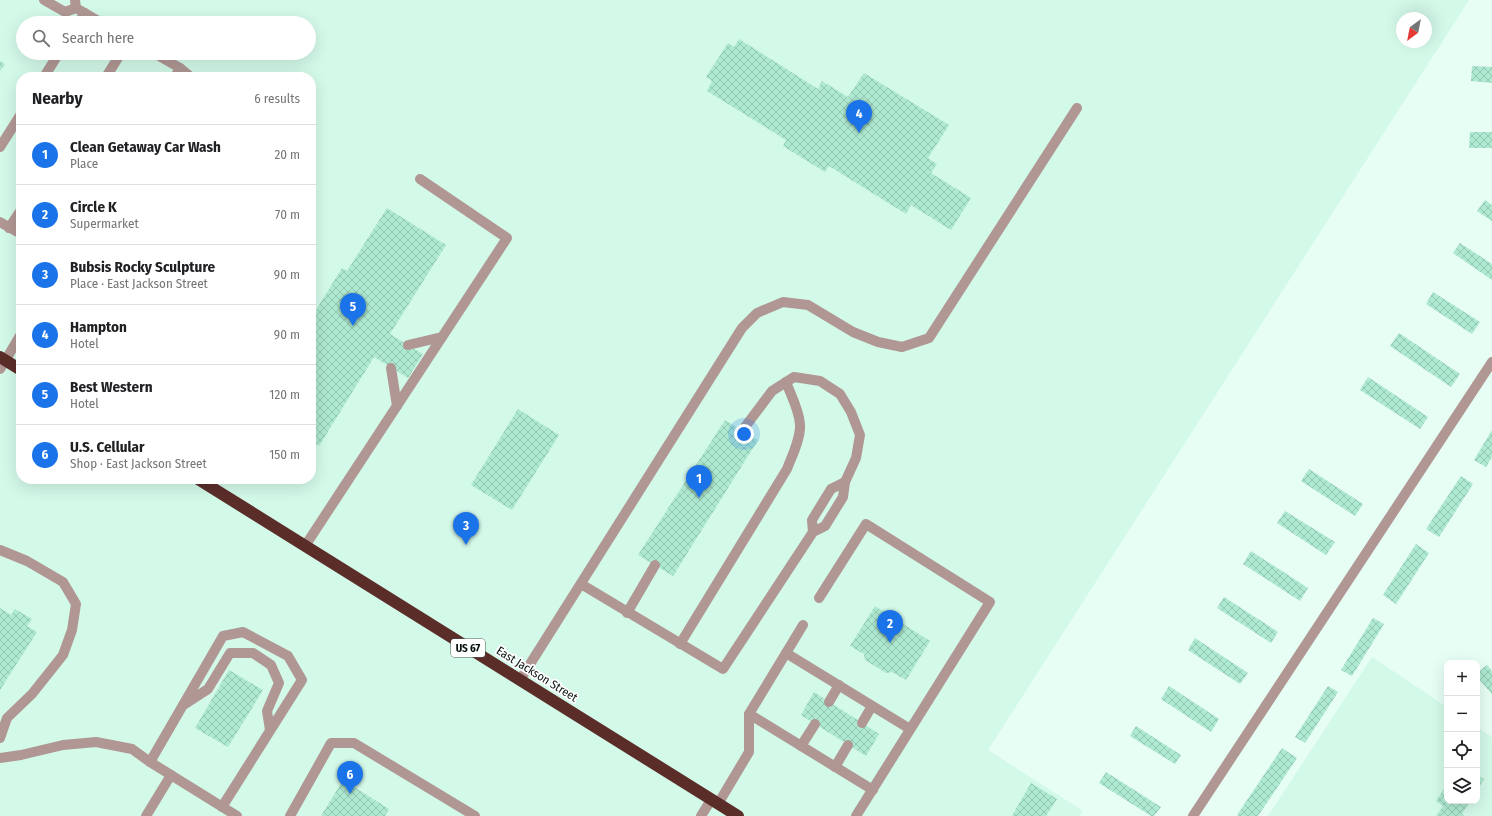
<!DOCTYPE html>
<meta charset="utf-8">
<style>
:root{--surface:#fff;--page:#f2f2f2;--text:#202124;--muted:#757577;--line:#e0e0e0;--accent:#1a73e8}
body{margin:0;font-family:"Fira Sans Condensed",sans-serif;background:var(--page);color:var(--text)}
.controls{position:absolute;right:12px;bottom:12px;display:grid;overflow:hidden;border-radius:8px;box-shadow:0 4px 16px #0002}
.controls button{width:36px;height:36px;display:grid;place-items:center;padding:0;border:0;border-bottom:1px solid var(--line);background:var(--surface);color:var(--text);font:20px sans-serif}
.compass{position:absolute;left:1396px;top:12px;width:36px;height:36px;border-radius:50%;background:var(--surface);box-shadow:0 4px 16px #0002;rotate:212deg}
.you{position:absolute;left:744px;top:434px;width:14px;height:14px;margin:-10px;border:3px solid #fff;border-radius:50%;background:#1a73e8;box-shadow:0 0 0 6px #1a73e833}
.badge{display:grid;place-items:center;width:26px;height:26px;border-radius:50%;background:var(--accent);color:#fff;font-size:13px;font-weight:700}
.pin{position:absolute;translate:-50% -33px;filter:drop-shadow(0 1px 2px #0008)}
.pin::after{content:'';position:absolute;top:21px;width:14px;height:12px;background:inherit;clip-path:polygon(0 0,100% 0,50% 100%)}
.list{margin:0;padding:0;list-style:none}
h2{display:flex;justify-content:space-between;align-items:center;height:52px;margin:0;padding:0 16px;font-size:17px}
h2 small{font-size:13px;font-weight:400;color:var(--muted)}
.list li{display:grid;grid-template-columns:26px 1fr auto;gap:12px;align-items:center;box-sizing:border-box;height:60px;padding:0 16px;border-top:1px solid var(--line)}
.list b{display:block;font-size:15px;white-space:nowrap}
.list p{margin:0;font-size:13px;white-space:nowrap;color:var(--muted)}
.list em{font-size:13px;font-style:normal;color:var(--muted)}
.icon{flex:none;width:22px;height:22px;fill:none;stroke:currentColor;stroke-width:2;stroke-linecap:round;stroke-linejoin:round}
.map{position:relative;flex:none;width:1492px;height:816px;overflow:hidden}
.search{position:absolute;background:var(--surface);box-shadow:0 4px 16px #0002;left:16px;top:16px;width:300px;height:44px;display:flex;align-items:center;gap:10px;box-sizing:border-box;padding:0 14px;border-radius:22px;color:var(--muted);font-size:15px}
.panel{position:absolute;background:var(--surface);box-shadow:0 4px 16px #0002;left:16px;top:72px;width:300px;height:412px;border-radius:16px}
.map>svg:first-child{display:block}
.built{fill:#d3f9e9;fill-rule:evenodd}
.building{fill:url(#building-cross-hatch)}
.lines{fill:none;stroke-linecap:round;stroke-linejoin:round}
.lane{stroke:#b09794;stroke-width:10}
.street{stroke:#b09794;stroke-width:10}
.highway{stroke:#5b2d29;stroke-width:12}
.labels{text-anchor:middle;dominant-baseline:central;stroke-width:3.5;stroke-linejoin:round;paint-order:stroke}
.shield{fill:#fff;stroke:#515856;stroke-width:1}
.shield-label{font-size:11px;font-weight:bold;fill:#07110d}
.street-label{font-size:12px;fill:#07110d;stroke:#fff}
</style>
<div class="map">
<svg width="1492" height="816" viewBox="0 0 1492 816">
<defs>
<pattern id="building-cross-hatch" width="8" height="8" patternUnits="userSpaceOnUse"><rect width="8" height="8" fill="#aee9d1"/><path d="M0 0l8 8M0 8l8-8" fill="none" stroke="#94c7b2"/></pattern>
</defs>
<rect width="100%" height="100%" fill="#e6fef4"/>
<g class="built">
<path d="M 0,0 L 1469,0 L 988,750 L 1083,811 L 1079,816 L 0,816 ZM 1402,18 L 1426,18 L 1426,42 L 1402,42 ZM 23,23 L 309,23 L 309,53 L 23,53 ZM 21,77 L 311,77 L 311,479 L 21,479 Z"/>
<path d="M 1372,657 L 1447,707 L 1447,801 L 1477,801 L 1477,727 L 1492,737 L 1492,816 L 1268,816 Z"/>
</g>
<g class="building">
<path d="M 739,39 L 818,89 L 822,81 L 848,97 L 864,73 L 949,125 L 928,158 L 937,164 L 931,173 L 971,198 L 951,230 L 911,205 L 906,214 L 829,166 L 825,172 L 783,146 L 786,140 L 707,91 L 712,81 L 706,77 L 728,43 L 734,47 Z"/>
<path d="M 0,61 L 5,64 L 0,71 Z"/>
<path d="M 1472,66 L 1492,67 L 1492,83 L 1471,81 Z"/>
<path d="M 1470,132 L 1492,132 L 1492,148 L 1469,148 Z"/>
<path d="M 1485,200 L 1492,205 L 1492,221 L 1477,211 Z"/>
<path d="M 387,208 L 446,245 L 390,334 L 423,354 L 408,378 L 374,357 L 319,446 L 311,441 L 311,318 L 342,268 L 347,271 Z"/>
<path d="M 1460,243 L 1492,264 L 1492,280 L 1453,253 Z"/>
<path d="M 1433,292 L 1480,322 L 1472,334 L 1426,304 Z"/>
<path d="M 1399,333 L 1460,374 L 1451,387 L 1390,346 Z"/>
<path d="M 1368,377 L 1428,417 L 1420,429 L 1360,390 Z"/>
<path d="M 518,409 L 559,435 L 512,510 L 471,485 Z"/>
<path d="M 725,420 L 758,440 L 673,576 L 638,555 Z"/>
<path d="M 1492,430 L 1492,457 L 1486,467 L 1474,460 Z"/>
<path d="M 1309,469 L 1363,504 L 1355,516 L 1301,481 Z"/>
<path d="M 1461,476 L 1473,484 L 1439,537 L 1426,529 Z"/>
<path d="M 1285,511 L 1335,542 L 1326,555 L 1277,523 Z"/>
<path d="M 1416,544 L 1429,553 L 1396,604 L 1383,595 Z"/>
<path d="M 1251,551 L 1308,588 L 1300,601 L 1243,564 Z"/>
<path d="M 1224,597 L 1278,632 L 1271,643 L 1217,608 Z"/>
<path d="M 875,606 L 930,641 L 906,680 L 892,672 L 886,673 L 865,660 L 864,654 L 850,646 Z"/>
<path d="M 0,608 L 11,615 L 15,609 L 32,619 L 27,626 L 37,632 L 0,690 Z"/>
<path d="M 1373,618 L 1384,624 L 1352,676 L 1341,670 Z"/>
<path d="M 1195,638 L 1248,673 L 1240,684 L 1188,650 Z"/>
<path d="M 1487,665 L 1492,671 L 1492,694 L 1477,677 L 1477,673 Z"/>
<path d="M 229,670 L 263,690 L 228,747 L 195,728 Z"/>
<path d="M 1169,686 L 1219,719 L 1211,732 L 1161,699 Z"/>
<path d="M 1328,686 L 1338,692 L 1305,743 L 1295,737 Z"/>
<path d="M 814,692 L 879,734 L 866,756 L 801,715 Z"/>
<path d="M 1136,726 L 1181,755 L 1175,764 L 1130,736 Z"/>
<path d="M 1282,748 L 1297,758 L 1258,816 L 1239,816 L 1237,815 Z"/>
<path d="M 1106,772 L 1161,807 L 1154,816 L 1151,816 L 1099,783 Z"/>
<path d="M 1477,775 L 1484,779 L 1477,790 Z"/>
<path d="M 343,780 L 389,809 L 385,816 L 321,816 Z"/>
<path d="M 1031,783 L 1057,799 L 1046,816 L 1012,816 Z"/>
<path d="M 1447,784 L 1447,801 L 1470,801 L 1462,814 L 1464,816 L 1436,816 L 1443,806 L 1436,801 Z"/>
</g>
<g class="lines">
<g class="lane">
<path d="M 44,0 L 65,12 L 76,8"/>
<path d="M 75,0 L 76,8 L 102,23"/>
<path d="M 78,23 L 85,13"/>
<path d="M 154,53 L 180,68 L 175,77"/>
<path d="M 180,68 L 191,77"/>
<path d="M 44,77 L 59,53"/>
<path d="M 106,77 L 121,53"/>
<path d="M 0,147 L 21,114"/>
<path d="M 0,222 L 21,234"/>
<path d="M 9,228 L 21,210"/>
<path d="M 408,345 L 442,337"/>
<path d="M 5,361 L 21,334"/>
<path d="M 391,368 L 397,406"/>
<path d="M 742,431 L 772,391 L 794,377 L 820,381 L 840,394 L 851,412 L 860,435 L 856,458 L 845,482"/>
<path d="M 305,546 L 507,238 L 420,179"/>
<path d="M 0,550 L 27,561 L 63,582 L 76,604 L 72,630 L 63,655 L 32,694 L 7,718 L 0,738"/>
<path d="M 581,584 L 723,669 L 813,532 L 825,526 L 843,497 L 845,482 L 831,489 L 812,520 L 813,532"/>
<path d="M 819,598 L 866,524 L 990,602 L 856,816"/>
<path d="M 627,613 L 655,565"/>
<path d="M 680,644 L 787,469 C 792,456 801,438 800,424 C 799,410 791,395 786,382"/>
<path d="M 786,653 L 910,729"/>
<path d="M 520,680 L 742,328 L 757,313 L 783,302 L 808,305 L 853,332 L 878,342 L 902,347 L 929,338 L 1077,108"/>
<path d="M 829,702 L 839,685"/>
<path d="M 185,704 L 208,689 L 230,653 L 253,653 L 271,665 L 279,683 L 267,711 L 270,730"/>
<path d="M 749,714 L 873,790"/>
<path d="M 862,723 L 872,706"/>
<path d="M 801,746 L 815,724"/>
<path d="M 0,758 L 21,755 L 63,745 L 96,742 L 132,749 L 150,762 L 237,816"/>
<path d="M 150,762 L 223,636 L 243,632 L 288,656 L 302,680 L 222,807"/>
<path d="M 835,767 L 848,745"/>
<path d="M 718,804 L 749,752 L 749,714 L 803,625"/>
<path d="M 146,816 L 171,775"/>
<path d="M 290,816 L 331,743 L 354,743 L 475,816"/>
<path d="M 701,816 L 711,800"/>
</g>
<g class="street">
<path d="M 0,369 L 5,361"/>
<path d="M 1193,816 L 1492,362"/>
</g>
<g class="highway">
<path d="M 0,357 L 21,370"/>
<path d="M 198,479 L 738,816"/>
</g>
</g>
<g class="labels">
<rect class="shield" x="451" y="639" width="34" height="18" rx="3"/>
<g class="shield-label">
<text x="468" y="648">US 67</text>
</g>
<g class="street-label">
<text transform="translate(537 674) rotate(32)">East Jackson Street</text>
</g>
</g>
</svg>
<div class="controls">
<button>+</button>
<button>−</button>
<button><svg class="icon" aria-label="locate" viewBox="0 0 24 24"><circle cx="12" cy="12" r="6"/><path d="M12 2v4M12 18v4M2 12h4M18 12h4"/></svg></button>
<button><svg class="icon" aria-label="layers" viewBox="0 0 24 24"><path d="M12 4l9 5-9 5-9-5zM3 14l9 5 9-5"/></svg></button>
</div>
<svg class="compass" viewBox="-18 -18 36 36"><path d="M0-13l5 13h-10z" fill="#e53935"/><path d="M0 13l5-13h-10z" fill="#757577"/></svg>
<div class="you"></div>
<div class="pin badge" style="left:699px;top:498px">1</div>
<div class="pin badge" style="left:890px;top:643px">2</div>
<div class="pin badge" style="left:466px;top:545px">3</div>
<div class="pin badge" style="left:859px;top:133px">4</div>
<div class="pin badge" style="left:353px;top:326px">5</div>
<div class="pin badge" style="left:350px;top:794px">6</div>
<div class="search"><svg class="icon" aria-label="search" viewBox="0 0 24 24"><circle cx="10" cy="10" r="6"/><path d="M15 15l6 6"/></svg>Search here</div>
<section class="panel">
<h2>Nearby<small>6 results</small></h2>
<ul class="list">
<li><span class="badge">1</span><div><b>Clean Getaway Car Wash</b><p>Place</p></div><em>20 m</em></li>
<li><span class="badge">2</span><div><b>Circle K</b><p>Supermarket</p></div><em>70 m</em></li>
<li><span class="badge">3</span><div><b>Bubsis Rocky Sculpture</b><p>Place · East Jackson Street</p></div><em>90 m</em></li>
<li><span class="badge">4</span><div><b>Hampton</b><p>Hotel</p></div><em>90 m</em></li>
<li><span class="badge">5</span><div><b>Best Western</b><p>Hotel</p></div><em>120 m</em></li>
<li><span class="badge">6</span><div><b>U.S. Cellular</b><p>Shop · East Jackson Street</p></div><em>150 m</em></li>
</ul>
</section>
</div>
